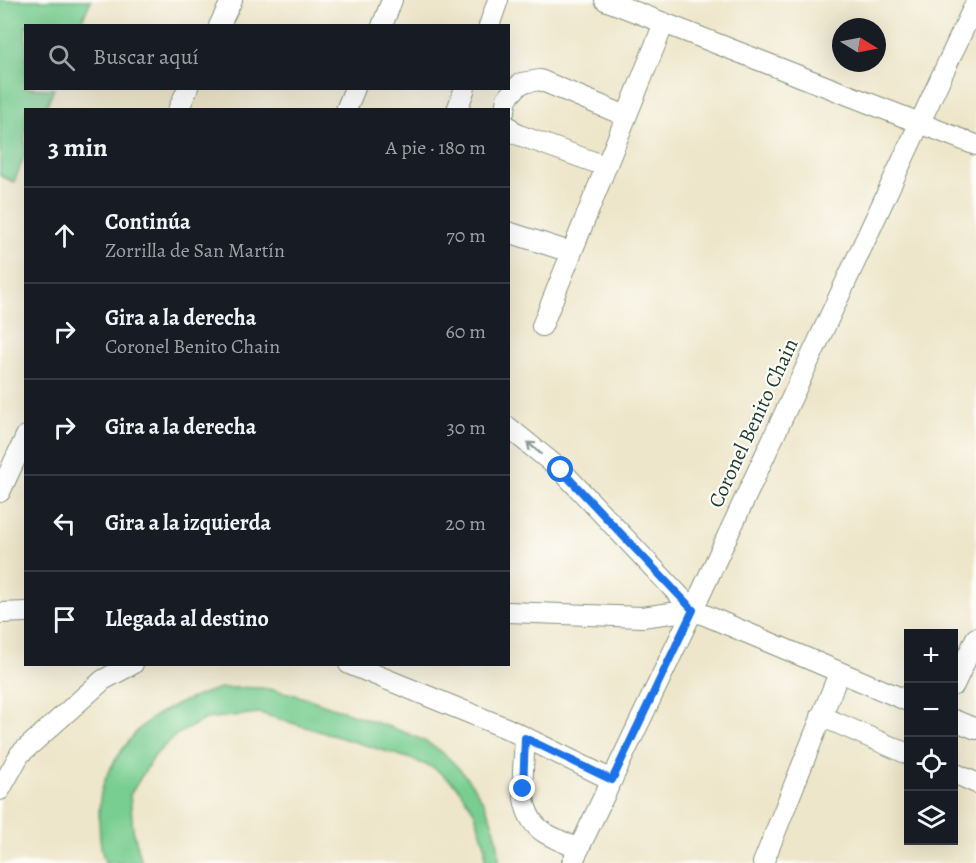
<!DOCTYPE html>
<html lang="es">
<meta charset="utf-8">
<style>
:root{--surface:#171b24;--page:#242831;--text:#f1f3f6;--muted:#9ea1a6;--line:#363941}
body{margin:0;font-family:Alegreya,serif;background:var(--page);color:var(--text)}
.controls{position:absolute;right:18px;bottom:18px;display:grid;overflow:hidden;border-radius:0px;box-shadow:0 6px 24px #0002}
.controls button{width:54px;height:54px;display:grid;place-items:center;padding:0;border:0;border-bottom:2px solid var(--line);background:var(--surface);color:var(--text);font:30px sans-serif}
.compass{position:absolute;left:832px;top:18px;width:54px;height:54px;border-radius:50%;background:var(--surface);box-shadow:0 6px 24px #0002;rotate:100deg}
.stop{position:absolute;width:18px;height:18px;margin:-14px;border:4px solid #1a73e8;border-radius:50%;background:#fff}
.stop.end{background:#1a73e8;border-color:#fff;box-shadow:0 2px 6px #0008}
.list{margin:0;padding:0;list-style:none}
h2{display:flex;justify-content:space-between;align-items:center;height:78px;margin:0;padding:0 24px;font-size:26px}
h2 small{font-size:20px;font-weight:400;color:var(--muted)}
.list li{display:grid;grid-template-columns:39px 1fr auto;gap:18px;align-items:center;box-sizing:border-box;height:96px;padding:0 24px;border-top:2px solid var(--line)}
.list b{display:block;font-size:22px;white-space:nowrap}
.list p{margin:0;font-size:20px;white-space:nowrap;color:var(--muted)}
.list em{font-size:20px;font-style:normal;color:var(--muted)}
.icon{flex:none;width:33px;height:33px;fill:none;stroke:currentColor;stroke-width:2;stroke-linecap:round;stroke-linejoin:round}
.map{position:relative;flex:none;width:976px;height:863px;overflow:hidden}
.search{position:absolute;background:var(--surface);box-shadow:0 6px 24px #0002;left:24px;top:24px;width:486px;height:66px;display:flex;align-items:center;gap:15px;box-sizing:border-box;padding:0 21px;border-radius:0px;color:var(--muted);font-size:22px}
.panel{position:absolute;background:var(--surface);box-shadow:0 6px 24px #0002;left:24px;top:108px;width:486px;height:558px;border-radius:0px}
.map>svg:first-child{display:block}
.pitch{fill:#78cd90;stroke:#4c8562;stroke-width:1.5}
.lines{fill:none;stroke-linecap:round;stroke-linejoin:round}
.minor-casing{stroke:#86927f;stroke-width:22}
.minor{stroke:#fff;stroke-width:20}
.oneway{stroke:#8f9e9a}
.route{stroke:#1a73e8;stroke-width:8}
.labels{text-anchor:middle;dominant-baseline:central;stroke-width:4.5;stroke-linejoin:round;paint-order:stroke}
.street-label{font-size:21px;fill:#1f3d34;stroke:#fdfcf7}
</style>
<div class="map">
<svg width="976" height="863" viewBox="0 0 976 863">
<rect width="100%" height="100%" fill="#fdfcf7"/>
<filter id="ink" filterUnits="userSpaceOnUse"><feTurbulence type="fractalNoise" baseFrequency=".0167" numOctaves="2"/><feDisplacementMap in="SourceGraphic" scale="12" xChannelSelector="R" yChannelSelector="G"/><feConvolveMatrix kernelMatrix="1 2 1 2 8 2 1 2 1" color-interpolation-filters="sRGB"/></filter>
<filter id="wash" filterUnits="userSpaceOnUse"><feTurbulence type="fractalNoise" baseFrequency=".008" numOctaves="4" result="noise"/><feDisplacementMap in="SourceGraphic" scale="24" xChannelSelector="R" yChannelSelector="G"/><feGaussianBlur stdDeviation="1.35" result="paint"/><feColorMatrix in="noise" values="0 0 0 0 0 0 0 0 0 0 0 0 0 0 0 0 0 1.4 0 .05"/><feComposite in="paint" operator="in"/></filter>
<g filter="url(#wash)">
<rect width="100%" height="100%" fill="#eee6ca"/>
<g class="pitch">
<path d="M 0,0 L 91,0 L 80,25 L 26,26 L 26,88 L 54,89 L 45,109 L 26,110 L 25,155 L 14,182 L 0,176 Z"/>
<path d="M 220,688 C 234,688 248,687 261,688 C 296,692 330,707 363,718 C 388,727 417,734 439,750 C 473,777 500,819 499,863 L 485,863 L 485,845 L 474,811 L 457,786 L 434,768 L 408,758 L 259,713 L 205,719 L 176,735 L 154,756 L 130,795 L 133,830 L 142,863 L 105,863 C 98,843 97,805 103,785 C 110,764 134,730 152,718 C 174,704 196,696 220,688 Z"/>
</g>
</g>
<g filter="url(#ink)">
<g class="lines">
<g class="minor-casing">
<g id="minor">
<path d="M 605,0 L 976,145"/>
<path d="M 219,26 L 232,0"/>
<path d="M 382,26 L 392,0"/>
<path d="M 489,26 L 498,0"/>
<path d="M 178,110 L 188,88"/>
<path d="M 346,110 L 355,88"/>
<path d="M 457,110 L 465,88"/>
<path d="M 505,110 L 507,98 L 521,83 L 540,80 L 626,116"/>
<path d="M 508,126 L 516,134 L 605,166"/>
<path d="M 508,232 L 570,252"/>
<path d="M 542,326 L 664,23"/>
<path d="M 508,427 L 561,470 L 693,610 L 908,701"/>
<path d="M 0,492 L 26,436"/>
<path d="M 508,612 L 642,617 L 693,610"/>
<path d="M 0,613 L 26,612"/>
<path d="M 349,664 L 506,728 L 612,780"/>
<path d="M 954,685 L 976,638"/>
<path d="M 821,716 L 908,754"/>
<path d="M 954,720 L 976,729"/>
<path d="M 525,738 C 524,768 514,814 545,833 C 555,839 568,844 579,849"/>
<path d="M 954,773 L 976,783"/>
<path d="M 0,790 L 20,754 L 103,680 L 133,664"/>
<path d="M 572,863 L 693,610 L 976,2"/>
<path d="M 763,863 L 839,673"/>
</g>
</g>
<use href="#minor" class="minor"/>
</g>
<defs><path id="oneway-shaft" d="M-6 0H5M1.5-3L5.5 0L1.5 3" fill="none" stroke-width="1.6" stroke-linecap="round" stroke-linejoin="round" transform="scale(1.5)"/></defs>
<use class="oneway" href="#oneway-shaft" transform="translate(534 448) rotate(-140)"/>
</g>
<g class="lines" filter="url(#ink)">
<path class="route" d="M 523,789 L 525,738 L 612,780 L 693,610 L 561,470"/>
</g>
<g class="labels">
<g class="street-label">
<text transform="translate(753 423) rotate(-65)">Coronel Benito Chain</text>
</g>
</g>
</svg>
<div class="controls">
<button>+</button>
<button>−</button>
<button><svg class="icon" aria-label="locate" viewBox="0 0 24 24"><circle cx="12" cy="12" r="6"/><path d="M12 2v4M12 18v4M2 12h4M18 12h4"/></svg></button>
<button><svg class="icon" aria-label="layers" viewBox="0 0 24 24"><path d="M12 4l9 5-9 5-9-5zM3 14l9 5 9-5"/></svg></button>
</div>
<svg class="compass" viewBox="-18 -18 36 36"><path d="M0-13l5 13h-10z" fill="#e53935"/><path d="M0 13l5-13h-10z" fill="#9ea1a6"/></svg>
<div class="stop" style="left:561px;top:470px"></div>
<div class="stop end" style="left:523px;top:789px"></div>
<div class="search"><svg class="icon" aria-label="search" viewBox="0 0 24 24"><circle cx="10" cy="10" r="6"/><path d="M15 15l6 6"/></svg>Buscar aquí</div>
<section class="panel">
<h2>3 min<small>A pie · 180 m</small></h2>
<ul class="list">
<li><svg class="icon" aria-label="ahead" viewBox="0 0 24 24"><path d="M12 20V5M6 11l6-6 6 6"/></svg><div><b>Continúa</b><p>Zorrilla de San Martín</p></div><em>70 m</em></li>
<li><svg class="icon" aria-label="right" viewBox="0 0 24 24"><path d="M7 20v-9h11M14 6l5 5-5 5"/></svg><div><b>Gira a la derecha</b><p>Coronel Benito Chain</p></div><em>60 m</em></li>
<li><svg class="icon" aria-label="right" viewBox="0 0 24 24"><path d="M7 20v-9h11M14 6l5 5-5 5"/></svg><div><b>Gira a la derecha</b></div><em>30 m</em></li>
<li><svg class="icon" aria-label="left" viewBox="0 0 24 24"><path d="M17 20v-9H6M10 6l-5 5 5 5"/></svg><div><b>Gira a la izquierda</b></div><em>20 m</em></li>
<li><svg class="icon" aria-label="arrive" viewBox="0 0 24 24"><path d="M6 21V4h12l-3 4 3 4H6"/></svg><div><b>Llegada al destino</b></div></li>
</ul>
</section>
</div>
